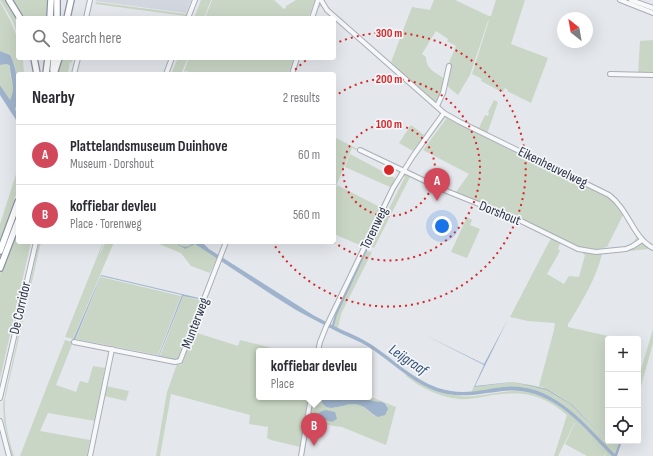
<!DOCTYPE html>
<meta charset="utf-8">
<style>
:root{--surface:#fff;--page:#f7f7f7;--text:#2b2b33;--muted:#7c7c81;--line:#e1e1e2;--accent:#d1495b}
body{margin:0;font-family:"Sofia Sans Condensed",sans-serif;background:var(--page);color:var(--text)}
.controls{position:absolute;right:12px;bottom:12px;display:grid;overflow:hidden;border-radius:4px;box-shadow:0 4px 16px #0002}
.controls button{width:36px;height:36px;display:grid;place-items:center;padding:0;border:0;border-bottom:1px solid var(--line);background:var(--surface);color:var(--text);font:20px sans-serif}
.compass{position:absolute;left:557px;top:12px;width:36px;height:36px;border-radius:50%;background:var(--surface);box-shadow:0 4px 16px #0002;rotate:329deg}
.you{position:absolute;left:442px;top:226px;width:14px;height:14px;margin:-10px;border:3px solid #fff;border-radius:50%;background:#1a73e8;box-shadow:0 0 0 6px #1a73e833}
.badge{display:grid;place-items:center;width:26px;height:26px;border-radius:50%;background:var(--accent);color:#fff;font-size:13px;font-weight:700}
.pin{position:absolute;translate:-50% -33px;filter:drop-shadow(0 1px 2px #0008)}
.pin::after{content:'';position:absolute;top:21px;width:14px;height:12px;background:inherit;clip-path:polygon(0 0,100% 0,50% 100%)}
.popup{position:absolute;left:256px;top:348px;width:116px;height:52px;box-sizing:border-box;display:grid;place-content:center;border-radius:4px;background:var(--surface);filter:drop-shadow(0 1px 3px #0005);font-size:13px;white-space:nowrap;color:var(--muted)}
.popup b{font-size:15px;color:var(--text)}
.popup::after{content:'';position:absolute;left:50%;top:100%;margin-left:-8px;border:8px solid transparent;border-top-color:var(--surface)}
.list{margin:0;padding:0;list-style:none}
h2{display:flex;justify-content:space-between;align-items:center;height:52px;margin:0;padding:0 16px;font-size:17px}
h2 small{font-size:13px;font-weight:400;color:var(--muted)}
.list li{display:grid;grid-template-columns:26px 1fr auto;gap:12px;align-items:center;box-sizing:border-box;height:60px;padding:0 16px;border-top:1px solid var(--line)}
.list b{display:block;font-size:15px;white-space:nowrap}
.list p{margin:0;font-size:13px;white-space:nowrap;color:var(--muted)}
.list em{font-size:13px;font-style:normal;color:var(--muted)}
.icon{flex:none;width:22px;height:22px;fill:none;stroke:currentColor;stroke-width:2;stroke-linecap:round;stroke-linejoin:round}
.map{position:relative;flex:none;width:653px;height:456px;overflow:hidden}
.search{position:absolute;background:var(--surface);box-shadow:0 4px 16px #0002;left:16px;top:16px;width:320px;height:44px;display:flex;align-items:center;gap:10px;box-sizing:border-box;padding:0 14px;border-radius:4px;color:var(--muted);font-size:15px}
.panel{position:absolute;background:var(--surface);box-shadow:0 4px 16px #0002;left:16px;top:72px;width:320px;height:172px;border-radius:4px}
.map>svg:first-child{display:block}
.built{fill:#d2d6de}
.green{fill:#c9d6c5}
.water{fill:#9fb4cc}
.lines{fill:none;stroke-linecap:round;stroke-linejoin:round}
.stream{stroke:#9fb4cc;stroke-width:1}
.minor-casing{stroke:#a9aeb7;stroke-width:6}
.highway-casing{stroke:#8b94a3;stroke-width:8}
.minor{stroke:#f7f8fa;stroke-width:4}
.highway{stroke:#fff;stroke-width:5.5}
.ring{fill:none;stroke:#d62828;stroke-width:2;stroke-dasharray:2 4}
.labels{text-anchor:middle;dominant-baseline:central;stroke-width:3.5;stroke-linejoin:round;paint-order:stroke}
.street-label{font-size:14px;fill:#2b3445;stroke:#f4f6f9}
.water-label{font-size:15px;font-style:italic;fill:#34527a;stroke:#f4f6f9}
.centre{fill:#d62828;stroke:#f4f6f9;stroke-width:2}
.ring-label{font-size:12px;text-anchor:middle;font-weight:bold;fill:#d62828;stroke:#f4f6f9;stroke-width:3.5;stroke-linejoin:round;paint-order:stroke}
</style>
<div class="map">
<svg width="653" height="456" viewBox="0 0 653 456">
<rect width="100%" height="100%" fill="#e4e7ec"/>
<path class="built" d="M 96,0 L 191,0 L 186,13 L 95,1 Z"/>
<g class="green">
<path d="M 0,0 L 8,0 L 18,18 L 18,36 L 12,20 Z"/>
<path d="M 10,0 L 47,0 L 47,18 L 21,18 Z"/>
<path d="M 193,0 L 194,0 L 187,18 L 185,18 L 185,16 L 95,4 L 96,2 L 186,14 L 187,13 Z"/>
<path d="M 201,0 L 211,0 L 204,18 L 194,18 Z"/>
<path d="M 212,0 L 274,0 L 284,9 L 286,8 L 286,6 L 296,0 L 315,0 L 308,18 L 205,18 Z"/>
<path d="M 434,0 L 455,0 L 489,16 L 491,16 L 496,0 L 525,0 L 511,44 L 548,58 L 531,103 L 507,91 L 508,90 L 505,88 L 503,92 L 500,91 L 481,81 L 482,79 L 472,74 L 489,20 L 488,21 L 470,75 L 458,95 L 447,86 L 445,95 L 444,94 L 449,66 L 448,65 L 456,46 L 447,41 L 448,39 L 436,31 L 422,54 L 426,57 C 426,70 436,72 446,80 L 443,94 L 438,103 L 436,104 L 379,54 L 380,53 L 399,70 L 391,62 L 412,7 L 430,10 Z"/>
<path d="M 0,2 L 10,20 L 18,39 L 18,58 L 23,58 L 23,59 L 24,74 L 18,74 L 18,115 L 15,109 C 21,97 17,67 10,55 L 0,51 Z"/>
<path d="M 318,4 L 321,4 L 440,110 L 441,113 L 413,153 L 421,141 L 413,151 L 399,143 L 411,125 L 424,135 L 440,114 L 439,110 L 321,6 L 317,9 Z"/>
<path d="M 653,40 L 653,72 L 639,72 L 638,74 L 640,41 Z"/>
<path d="M 60,58 L 73,58 L 69,74 L 72,63 L 70,62 L 68,74 L 57,74 Z"/>
<path d="M 178,58 L 188,58 L 181,74 L 171,74 Z"/>
<path d="M 189,58 L 294,58 L 288,74 L 196,74 L 185,71 L 184,73 L 186,74 L 183,74 Z"/>
<path d="M 7,64 L 10,66 L 10,74 L 14,90 L 10,101 L 0,85 L 0,65 Z"/>
<path d="M 494,100 L 498,102 L 487,134 L 472,125 L 479,128 L 485,115 L 488,116 L 489,113 L 488,112 Z"/>
<path d="M 444,116 L 447,116 L 609,197 L 617,203 L 623,215 L 607,247 L 599,249 C 611,248 631,250 637,237 L 635,232 L 638,237 L 637,242 C 623,252 600,251 583,250 L 439,187 L 439,185 L 456,192 L 469,174 L 423,150 L 446,119 L 445,118 L 407,169 L 437,184 L 435,185 L 407,171 L 406,169 Z"/>
<path d="M 334,137 L 401,171 L 327,323 L 326,322 L 362,246 L 334,234 L 334,193 L 337,185 L 380,207 L 392,185 L 390,187 L 345,167 L 350,154 L 395,178 L 393,183 L 400,171 L 352,148 L 334,191 Z"/>
<path d="M 18,168 L 18,189 L 0,241 L 0,224 Z"/>
<path d="M 402,174 L 406,174 L 428,184 L 428,186 L 410,177 L 374,248 L 370,246 L 405,177 L 403,176 L 368,244 L 368,246 L 367,245 L 395,186 Z"/>
<path d="M 467,217 L 472,220 L 470,225 L 480,229 L 467,258 L 451,252 Z"/>
<path d="M 18,229 L 18,242 L 31,242 L 0,379 L 0,275 Z"/>
<path d="M 545,233 L 561,241 L 558,249 L 560,251 L 547,274 L 564,284 L 569,276 L 579,277 L 585,255 L 583,254 L 584,252 L 624,250 L 641,243 L 653,250 L 649,249 L 629,251 L 635,247 L 626,251 L 602,254 C 596,279 582,301 569,323 L 567,324 L 568,324 L 568,327 L 572,328 L 622,339 L 608,339 L 608,440 C 587,420 567,395 539,386 L 554,330 L 555,323 L 528,321 L 510,317 L 551,238 L 558,242 L 545,234 L 543,235 Z"/>
<path d="M 39,242 L 41,242 L 5,399 C 4,419 8,437 14,456 L 12,456 L 4,421 L 3,404 Z"/>
<path d="M 103,242 L 104,242 L 98,257 L 106,242 L 114,242 L 73,339 L 65,337 Z"/>
<path d="M 154,242 L 173,242 L 184,249 L 186,248 L 179,246 L 175,242 L 191,242 L 192,243 L 190,246 L 195,244 L 217,258 L 210,273 L 191,266 L 181,253 Z"/>
<path d="M 367,251 L 372,252 L 341,314 L 338,328 L 334,326 L 337,315 Z"/>
<path d="M 101,277 L 181,296 L 158,355 L 76,339 Z"/>
<path d="M 183,296 L 201,300 L 178,358 L 176,359 L 160,356 Z"/>
<path d="M 653,329 L 653,343 L 638,397 L 638,380 Z"/>
<path d="M 194,332 L 238,346 L 240,340 L 284,351 L 259,351 L 259,397 L 308,397 L 300,447 L 271,440 L 267,438 L 268,427 L 249,424 L 250,415 L 171,394 L 160,456 L 156,456 L 167,392 L 177,364 L 181,365 Z"/>
<path d="M 65,340 L 73,342 L 56,385 L 76,392 L 80,381 L 88,383 L 93,366 L 105,368 L 95,421 L 48,413 L 40,431 L 90,440 L 87,456 L 20,456 Z"/>
<path d="M 406,374 C 423,388 451,398 474,396 C 497,394 514,387 538,394 C 565,403 592,436 612,456 L 605,456 L 606,453 L 604,456 L 587,456 L 565,444 L 575,423 L 575,422 L 558,456 L 554,456 L 567,415 C 542,394 524,391 492,395 C 481,397 470,400 459,399 C 439,397 421,388 406,376 Z"/>
<path d="M 513,382 C 524,384 536,385 547,389 C 573,401 594,429 616,448 L 609,441 L 620,441 L 616,454 C 607,450 594,433 585,425 C 562,401 540,384 504,387 C 493,388 482,392 471,392 L 474,387 Z"/>
<path d="M 106,386 L 129,391 L 126,401 L 104,396 Z"/>
<path d="M 369,396 L 396,407 L 386,445 L 342,427 L 327,425 C 320,429 316,433 308,434 L 304,456 L 303,456 L 303,454 L 311,397 L 313,397 L 313,402 L 314,397 L 320,397 C 325,418 344,402 356,404 C 364,405 369,412 375,416 L 388,406 L 383,402 L 371,401 L 365,397 L 369,397 Z"/>
</g>
<g class="water">
<path d="M 0,51 L 10,55 C 17,67 21,97 15,109 L 18,115 L 18,123 L 0,95 L 0,85 L 10,100 C 17,86 10,81 10,66 L 7,64 L 0,65 Z"/>
<path d="M 173,242 C 180,245 185,250 192,244 L 191,242 L 202,242 L 209,249 L 313,315 L 332,325 L 336,312 L 367,248 L 367,251 L 337,315 L 334,326 C 346,332 360,337 372,345 C 393,359 413,379 438,388 C 463,396 479,390 503,387 C 553,381 584,424 615,454 L 620,441 L 622,441 L 617,456 L 612,456 C 581,425 552,385 503,391 C 477,394 457,400 431,389 C 408,379 390,361 369,347 C 361,342 351,338 342,334 C 326,326 311,318 296,310 C 262,289 229,266 195,244 L 185,249 Z"/>
<path d="M 101,275 L 199,298 L 199,299 L 183,296 L 159,356 L 176,359 L 178,358 L 191,327 L 179,359 L 176,360 L 158,357 L 182,295 L 101,276 L 75,340 L 73,340 Z"/>
<path d="M 507,321 L 475,386 L 513,382 L 547,389 L 571,404 L 616,448 L 570,404 L 547,390 L 513,382 L 474,387 L 472,391 L 484,365 L 425,335 L 484,364 Z"/>
<path d="M 320,397 L 365,397 C 375,406 384,396 388,409 L 385,415 L 378,417 C 371,414 367,407 359,405 C 346,400 325,419 320,397 Z"/>
<path d="M 325,410 L 335,412 L 337,419 L 332,422 L 326,420 L 323,421 L 321,426 L 316,427 L 314,426 C 313,418 317,412 325,410 Z"/>
</g>
<g class="lines">
<path class="stream" d="M 576,176 L 604,190"/>
<g class="minor-casing">
<g id="minor">
<path d="M 321,0 L 327,10 L 444,113 L 460,122 L 609,195 C 629,210 633,238 653,248"/>
<path d="M 620,0 L 653,13"/>
<path d="M 631,0 L 653,8"/>
<path d="M 86,18 L 90,0"/>
<path d="M 188,18 L 195,0"/>
<path d="M 312,18 L 318,0"/>
<path d="M 74,74 L 78,58"/>
<path d="M 166,74 L 172,58"/>
<path d="M 292,74 L 297,58"/>
<path d="M 610,74 L 653,75"/>
<path d="M 437,106 L 443,93 L 449,66"/>
<path d="M 360,150 L 444,190 L 521,221 L 578,249 L 596,252 L 626,249 L 633,246 L 642,240"/>
<path d="M 74,342 L 175,362 L 180,361 L 226,242"/>
<path d="M 318,351 L 320,342 L 326,327 L 393,188 L 413,156 L 444,113"/>
<path d="M 0,398 L 36,242"/>
<path d="M 0,421 L 9,456"/>
<path d="M 90,456 L 112,349"/>
<path d="M 301,456 L 311,397"/>
</g>
</g>
<g class="highway-casing">
<g id="highway">
<path d="M 9,0 L 20,18"/>
<path d="M 50,18 L 51,0"/>
<path d="M 57,18 L 57,0"/>
<path d="M 67,18 L 71,0"/>
<path d="M 34,58 L 37,74"/>
<path d="M 53,70 L 54,58"/>
<path d="M 46,74 L 48,58"/>
<path d="M 54,74 L 59,58"/>
<path d="M 0,251 L 18,202"/>
<path d="M 0,268 L 18,221"/>
</g>
</g>
<use href="#minor" class="minor"/>
<use href="#highway" class="highway"/>
</g>
<g class="ring">
<circle cx="389" cy="170" r="46"/>
<path d="M334 97A91 91 0 1 1 334 242"/>
<path d="M291 74A137 137 0 0 1 309 58M334 44A137 137 0 1 1 273 243"/>
</g>
<g class="labels">
<g class="street-label">
<text transform="translate(553 167) rotate(26)">Eikenheuvelweg</text>
<text transform="translate(500 213) rotate(22)">Dorshout</text>
<text transform="translate(374 228) rotate(-64)">Torenweg</text>
<text transform="translate(20 308) rotate(-77)">De Corridor</text>
<text transform="translate(195 323) rotate(-69)">Munterweg</text>
</g>
<g class="water-label">
<text transform="translate(408 360) rotate(34)">Leijgraaf</text>
</g>
</g>
<circle cx="389" cy="170" r="6" class="centre"/>
<g class="ring-label">
<text x="389" y="37">300 m</text>
<text x="389" y="83">200 m</text>
<text x="389" y="128">100 m</text>
</g>
</svg>
<div class="controls">
<button>+</button>
<button>−</button>
<button><svg class="icon" aria-label="locate" viewBox="0 0 24 24"><circle cx="12" cy="12" r="6"/><path d="M12 2v4M12 18v4M2 12h4M18 12h4"/></svg></button>
</div>
<svg class="compass" viewBox="-18 -18 36 36"><path d="M0-13l5 13h-10z" fill="#e53935"/><path d="M0 13l5-13h-10z" fill="#7c7c81"/></svg>
<div class="you"></div>
<div class="pin badge" style="left:437px;top:201px">A</div>
<div class="pin badge" style="left:314px;top:446px">B</div>
<div class="popup"><b>koffiebar devleu</b>Place</div>
<div class="search"><svg class="icon" aria-label="search" viewBox="0 0 24 24"><circle cx="10" cy="10" r="6"/><path d="M15 15l6 6"/></svg>Search here</div>
<section class="panel">
<h2>Nearby<small>2 results</small></h2>
<ul class="list">
<li><span class="badge">A</span><div><b>Plattelandsmuseum Duinhove</b><p>Museum · Dorshout</p></div><em>60 m</em></li>
<li><span class="badge">B</span><div><b>koffiebar devleu</b><p>Place · Torenweg</p></div><em>560 m</em></li>
</ul>
</section>
</div>
